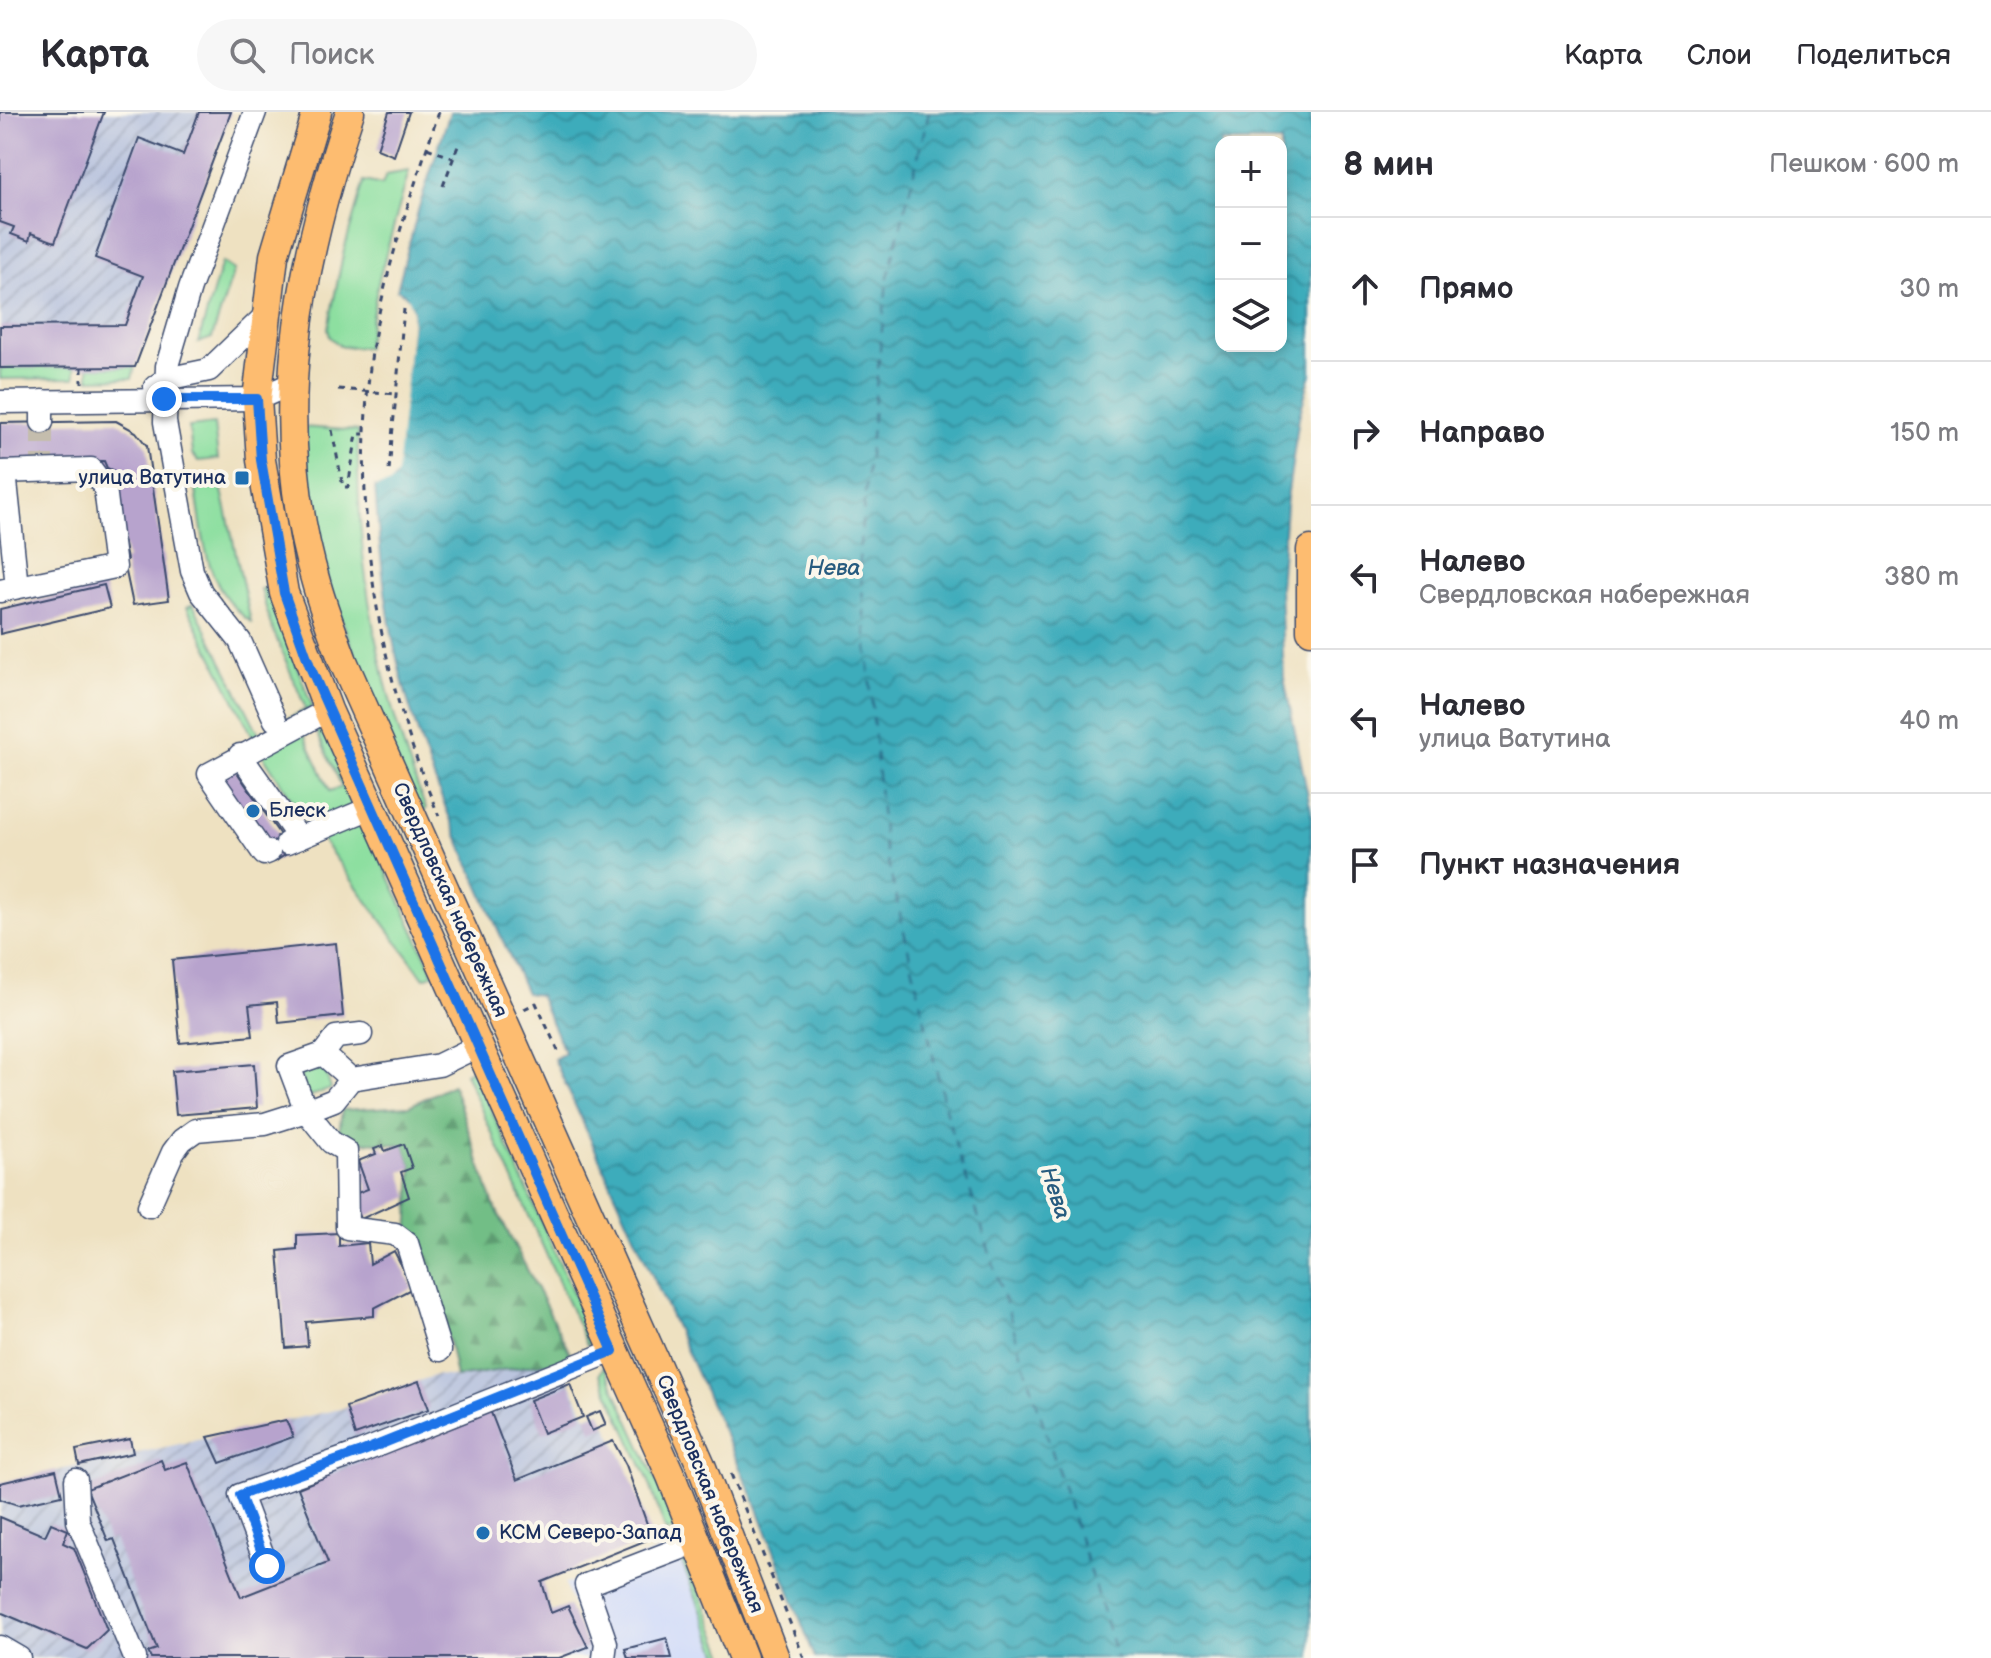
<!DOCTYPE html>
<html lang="ru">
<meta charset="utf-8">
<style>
:root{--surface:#fff;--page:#f7f7f7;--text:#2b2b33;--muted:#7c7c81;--line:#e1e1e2}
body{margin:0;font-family:"Balsamiq Sans",sans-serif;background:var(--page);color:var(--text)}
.controls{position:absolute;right:24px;top:24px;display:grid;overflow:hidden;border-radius:16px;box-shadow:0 4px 12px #0003}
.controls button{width:72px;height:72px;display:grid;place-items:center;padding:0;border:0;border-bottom:2px solid var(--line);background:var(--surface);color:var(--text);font:40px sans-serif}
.stop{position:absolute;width:24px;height:24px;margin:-18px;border:6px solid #1a73e8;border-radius:50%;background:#fff}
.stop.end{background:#1a73e8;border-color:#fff;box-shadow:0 2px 8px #0008}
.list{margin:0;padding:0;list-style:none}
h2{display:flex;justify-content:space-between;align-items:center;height:104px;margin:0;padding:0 32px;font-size:34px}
h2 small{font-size:26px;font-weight:400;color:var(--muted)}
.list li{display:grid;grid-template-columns:52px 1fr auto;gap:24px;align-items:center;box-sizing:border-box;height:144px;padding:0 32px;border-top:2px solid var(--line)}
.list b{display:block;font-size:30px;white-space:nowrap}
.list p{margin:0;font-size:26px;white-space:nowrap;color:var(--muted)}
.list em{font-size:26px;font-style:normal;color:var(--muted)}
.icon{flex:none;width:44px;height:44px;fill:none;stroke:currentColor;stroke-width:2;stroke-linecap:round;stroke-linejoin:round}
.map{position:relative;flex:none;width:1311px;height:1546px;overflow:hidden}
header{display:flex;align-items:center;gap:48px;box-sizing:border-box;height:112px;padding:0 40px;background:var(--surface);border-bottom:2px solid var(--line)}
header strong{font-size:38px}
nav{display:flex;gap:44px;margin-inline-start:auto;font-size:28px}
.search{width:560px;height:72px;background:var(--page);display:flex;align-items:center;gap:20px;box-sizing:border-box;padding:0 28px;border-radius:44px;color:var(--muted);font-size:30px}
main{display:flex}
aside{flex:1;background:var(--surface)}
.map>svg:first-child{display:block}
.built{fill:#cfdafa}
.industrial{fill:url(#industrial-furrows)}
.grass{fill:#8ddfa0;stroke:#54877f;stroke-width:2}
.forest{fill:url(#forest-firs);stroke:#467672;stroke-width:2}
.water{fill:url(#water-waves);stroke:#2c6e8c;stroke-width:2;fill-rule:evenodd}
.pier{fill:#eee1c1}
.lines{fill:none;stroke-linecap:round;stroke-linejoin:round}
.ferry{stroke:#275b7f;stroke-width:2;stroke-dasharray:10 8;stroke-linecap:butt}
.building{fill:#b7a3cd}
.minor-tunnel{stroke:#c4bdad;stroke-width:22;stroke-dasharray:22 11;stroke-linecap:butt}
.minor-casing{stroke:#3b4a6d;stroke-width:25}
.major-casing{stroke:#3b4a6d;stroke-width:31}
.path{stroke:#3b4a6d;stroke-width:3;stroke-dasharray:6 6;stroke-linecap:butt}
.minor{stroke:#fff;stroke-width:22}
.major{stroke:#fdbc70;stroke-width:28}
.route{stroke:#1a73e8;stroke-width:10}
.poi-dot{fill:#1f6fb2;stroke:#fbf7ec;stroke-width:3}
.labels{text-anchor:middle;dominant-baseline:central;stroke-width:8;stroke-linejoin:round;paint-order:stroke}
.poi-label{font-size:20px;fill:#1b2f5e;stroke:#fbf7ec;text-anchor:start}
.street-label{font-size:20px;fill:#1b2f5e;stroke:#fbf7ec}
.water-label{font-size:22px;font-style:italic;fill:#275b7f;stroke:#fbf7ec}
</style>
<header>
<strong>Карта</strong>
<div class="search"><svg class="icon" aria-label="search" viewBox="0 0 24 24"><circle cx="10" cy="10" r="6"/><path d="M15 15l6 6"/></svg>Поиск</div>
<nav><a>Карта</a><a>Слои</a><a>Поделиться</a></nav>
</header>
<main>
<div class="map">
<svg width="1311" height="1546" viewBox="0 0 1311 1546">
<defs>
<pattern id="industrial-furrows" width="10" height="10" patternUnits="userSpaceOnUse" patternTransform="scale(2)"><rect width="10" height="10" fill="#bac4de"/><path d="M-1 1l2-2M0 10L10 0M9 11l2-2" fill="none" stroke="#96a0b7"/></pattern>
<pattern id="forest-firs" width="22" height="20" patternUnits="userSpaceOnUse" patternTransform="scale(2)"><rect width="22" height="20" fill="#72be86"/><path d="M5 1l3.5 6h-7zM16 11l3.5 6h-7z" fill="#5d9b71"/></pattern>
<pattern id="water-waves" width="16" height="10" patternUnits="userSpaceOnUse" patternTransform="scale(2)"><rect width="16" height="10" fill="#3dacbb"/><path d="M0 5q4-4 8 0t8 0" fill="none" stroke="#328c9b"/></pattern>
</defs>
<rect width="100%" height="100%" fill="#fbf7ec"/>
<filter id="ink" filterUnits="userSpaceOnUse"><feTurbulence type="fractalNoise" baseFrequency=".0125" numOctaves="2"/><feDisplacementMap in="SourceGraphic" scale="16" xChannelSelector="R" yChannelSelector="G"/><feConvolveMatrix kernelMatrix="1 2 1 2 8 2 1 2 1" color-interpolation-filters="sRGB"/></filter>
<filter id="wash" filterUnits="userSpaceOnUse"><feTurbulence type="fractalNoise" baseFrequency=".006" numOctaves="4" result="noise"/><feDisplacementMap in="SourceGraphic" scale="32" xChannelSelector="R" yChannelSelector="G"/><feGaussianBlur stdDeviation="1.8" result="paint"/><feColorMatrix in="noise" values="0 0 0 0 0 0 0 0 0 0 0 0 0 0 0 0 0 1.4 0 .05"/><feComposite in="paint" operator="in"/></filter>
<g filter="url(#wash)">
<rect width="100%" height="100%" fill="#eee1c1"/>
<path class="built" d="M 674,1433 L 720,1546 L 559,1546 L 588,1534 L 565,1472 Z"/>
<g class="industrial">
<path d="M 0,0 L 231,0 L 135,255 L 0,256 Z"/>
<path d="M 560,1249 L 586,1304 L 600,1299 L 626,1353 L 652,1426 L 542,1470 L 551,1500 L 568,1494 L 588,1535 L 559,1546 L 0,1546 L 0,1371 L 340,1297 L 436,1263 L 456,1265 Z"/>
</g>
<g class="grass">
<path d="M 409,59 L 379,167 L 366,236 L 340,234 L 330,225 L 328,216 L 344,138 L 364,69 L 382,73 L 386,63 Z"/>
<path d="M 222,150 L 234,158 L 212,226 L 198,231 Z"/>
<path d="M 75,255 L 75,266 L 0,267 L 0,256 Z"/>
<path d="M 89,255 L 135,255 L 132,266 L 89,267 Z"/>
<path d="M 214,312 L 218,347 L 198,349 L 192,342 L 189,315 Z"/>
<path d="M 302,315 L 358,319 C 355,449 378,576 426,697 L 419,701 L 382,618 L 318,442 Z"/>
<path d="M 219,365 L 251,510 C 205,478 204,429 196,378 L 203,367 Z"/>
<path d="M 267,475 L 312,594 L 310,597 L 254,627 L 187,495 L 193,492 L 259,622 L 306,597 L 270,511 L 261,477 Z"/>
<path d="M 322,613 L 358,691 L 308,712 L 262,642 L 303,621 L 330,679 L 342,675 L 315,616 Z"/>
<path d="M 364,711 L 434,862 L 424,866 L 320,725 Z"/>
<path d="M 323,952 L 331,977 L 308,985 L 299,961 Z"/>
<path d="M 473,957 L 595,1230 L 587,1233 L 465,961 Z"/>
<path d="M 604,1254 L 678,1416 L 666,1420 L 648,1367 L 600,1262 Z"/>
<path d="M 686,1446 L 726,1546 L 720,1546 L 681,1448 Z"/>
</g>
<path class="forest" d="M 453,973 L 493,1091 L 571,1243 L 560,1249 L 456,1265 L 449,1229 L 408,1124 L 412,1056 L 404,1033 L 338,1028 L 342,998 L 409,994 Z"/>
<path class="water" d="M 450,0 L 1311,0 L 1311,261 L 1299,305 L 1286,393 L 1280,476 L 1284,566 L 1311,699 L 1311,1546 L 815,1546 L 755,1389 L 554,947 L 565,941 L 539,883 L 526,881 C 484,784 437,688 407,586 C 387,518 380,445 375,375 L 394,367 L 413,198 L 405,182 L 397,178 L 419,95 ZM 1221,30 L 1281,30 L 1281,234 L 1221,234 Z"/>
<path class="pier" d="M 397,178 L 409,187 L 413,198 L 397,361 L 390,372 L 375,375 L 375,371 L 388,368 L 393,360 L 409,198 L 406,189 L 396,182 Z"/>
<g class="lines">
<path class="ferry" d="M 929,0 L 887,169 L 859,441 L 884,733 L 948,1008 L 1117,1546"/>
</g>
<g id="blocks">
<g class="building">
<path d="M 0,0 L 104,0 L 55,130 L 31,121 L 29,129 L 11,122 L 14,115 L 0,110 Z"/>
<path d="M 199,0 L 231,0 L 135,255 L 0,256 L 0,214 L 125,213 L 143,164 L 95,146 L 139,26 L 183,43 Z"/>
<path d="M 389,0 L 409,0 L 394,44 L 377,37 Z"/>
<path d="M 116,309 L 136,320 L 147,334 L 169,488 L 133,493 L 125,455 L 124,448 L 127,448 L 114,381 L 117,380 L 114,359 L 107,356 L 104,349 L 0,350 L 0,311 Z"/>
<path d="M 104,473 L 110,496 L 0,522 L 0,497 Z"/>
<path d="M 234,656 L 291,739 L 276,749 L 219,666 Z"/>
<path d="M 336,831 L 343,904 L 279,911 L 277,890 L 249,893 L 253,924 L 180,931 L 172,848 Z"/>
<path d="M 254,952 L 257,996 L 176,1003 L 172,959 Z"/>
<path d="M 404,1032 L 412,1056 L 401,1060 L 409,1085 L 361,1107 L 352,1083 L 368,1077 L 358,1049 L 376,1042 L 374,1037 L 383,1034 L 385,1039 Z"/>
<path d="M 339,1121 L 339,1134 L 368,1131 L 370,1152 L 394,1139 L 413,1176 L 374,1196 L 374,1204 L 306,1210 L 308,1234 L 286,1236 L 278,1139 L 297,1137 L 297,1123 Z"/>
<path d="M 419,1269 L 429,1297 L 355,1323 L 346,1295 Z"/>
<path d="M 570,1272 L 583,1305 L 543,1321 L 530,1288 Z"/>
<path d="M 490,1298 L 517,1368 L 613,1329 L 626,1353 L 652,1426 L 542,1470 L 551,1501 L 568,1494 L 588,1535 L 559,1546 L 151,1546 L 148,1540 L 157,1537 L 114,1427 L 108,1429 L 87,1377 L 161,1348 L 165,1358 L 187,1350 L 241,1485 L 328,1451 L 298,1376 Z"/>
<path d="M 600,1299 L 606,1313 L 592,1319 L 586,1305 Z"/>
<path d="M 286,1308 L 293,1325 L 220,1351 L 208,1325 Z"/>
<path d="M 130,1327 L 133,1341 L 79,1353 L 76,1338 Z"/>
<path d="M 56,1358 L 62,1383 L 18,1393 L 0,1387 L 0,1371 Z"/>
<path d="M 0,1405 L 45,1424 L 51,1411 L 68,1418 L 63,1431 L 74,1436 L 107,1518 L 87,1537 L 0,1500 Z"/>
<path d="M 667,1526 L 672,1546 L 628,1546 L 625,1537 Z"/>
</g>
</g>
</g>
<g filter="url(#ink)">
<use href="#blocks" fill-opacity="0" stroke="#3b4a6d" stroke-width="2"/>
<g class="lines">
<path class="minor-tunnel" d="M 42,310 L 42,349"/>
<g class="minor-casing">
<g id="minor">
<path d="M 255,0 L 190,176 L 167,254 L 165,310 L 192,459 L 201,480 L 240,529 L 275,608"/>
<path d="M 155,275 L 166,267 L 209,258 L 264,205"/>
<path d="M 42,289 L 42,310"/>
<path d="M 0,290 L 257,287 L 291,272"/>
<path d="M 0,360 L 91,357 L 105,376 L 115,455 L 0,479"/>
<path d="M 5,360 L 17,475"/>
<path d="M 240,643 L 299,726"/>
<path d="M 287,731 L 373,695"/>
<path d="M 269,740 L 264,742 L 209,662 L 328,598"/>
<path d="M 323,942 L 336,925 L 361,922"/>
<path d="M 351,967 L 334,988 L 306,999 L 289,954 L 323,942 L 351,967 L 439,953 L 478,934"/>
<path d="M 149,1094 L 173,1040 L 182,1028 L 196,1018 L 265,1012 L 306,999 L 331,1030 L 346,1039 L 347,1116 L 395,1122 L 407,1131 L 440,1238"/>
<path d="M 76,1368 L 78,1409 L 135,1546"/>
<path d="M 267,1454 L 240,1383 L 361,1340 L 613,1239"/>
<path d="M 0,1535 L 19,1546"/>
<path d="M 604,1546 L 606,1531 L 586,1473 L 697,1430"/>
</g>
</g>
<g class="major-casing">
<g id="major">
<path d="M 317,0 L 274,144 L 257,287 L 261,348 L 284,481 L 328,598 L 671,1364 L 743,1546"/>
<path d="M 350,0 C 298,157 268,311 317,474 C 324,499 334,524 343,549 L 701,1353 L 775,1546"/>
<path d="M 1311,438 L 1311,518"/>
</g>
</g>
<g class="path">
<path d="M 439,0 C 413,77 384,159 372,240 C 350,397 377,560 439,704"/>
<path d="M 427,36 L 453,46"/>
<path d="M 443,74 L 458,34"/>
<path d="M 82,255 L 82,271"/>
<path d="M 338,277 L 396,282"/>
<path d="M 332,318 L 343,375 L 348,375 L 357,322 L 364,322"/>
<path d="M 389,358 L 404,197"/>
<path d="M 524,897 L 536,891 L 559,941"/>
<path d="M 731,1362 L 804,1546"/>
</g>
<use href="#minor" class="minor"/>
<use href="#major" class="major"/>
</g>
</g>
<g class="lines" filter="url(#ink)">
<path class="route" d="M 164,287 L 257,287 L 261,348 L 284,481 L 311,557 L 613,1239 L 361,1340 L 240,1383 L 267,1454"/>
</g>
<g class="poi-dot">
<rect x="234" y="358" width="16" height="16" rx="4"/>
<circle cx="253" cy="699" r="8"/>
<circle cx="483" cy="1421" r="8"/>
</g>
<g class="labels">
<g class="poi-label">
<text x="226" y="366" text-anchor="end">улица Ватутина</text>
<text x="269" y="699">Блеск</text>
<text x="499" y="1421">КСМ Северо-Запад</text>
</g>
<g class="street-label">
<text transform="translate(450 788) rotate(66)">Свердловская набережная</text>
<text transform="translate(710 1382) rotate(68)">Свердловская набережная</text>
</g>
<g class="water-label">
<text x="834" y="456">Нева</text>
<text transform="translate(1055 1081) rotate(72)">Нева</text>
</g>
</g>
</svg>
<div class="controls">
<button>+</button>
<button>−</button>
<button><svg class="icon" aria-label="layers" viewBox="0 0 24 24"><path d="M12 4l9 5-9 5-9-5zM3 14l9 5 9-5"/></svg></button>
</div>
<div class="stop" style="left:267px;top:1454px"></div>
<div class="stop end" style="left:164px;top:287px"></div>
</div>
<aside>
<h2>8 мин<small>Пешком · 600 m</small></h2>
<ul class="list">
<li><svg class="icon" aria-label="ahead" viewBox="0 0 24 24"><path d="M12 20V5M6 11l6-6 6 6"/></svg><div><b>Прямо</b></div><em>30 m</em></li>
<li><svg class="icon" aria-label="right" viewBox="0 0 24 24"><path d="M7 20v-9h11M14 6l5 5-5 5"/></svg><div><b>Направо</b></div><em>150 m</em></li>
<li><svg class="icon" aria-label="left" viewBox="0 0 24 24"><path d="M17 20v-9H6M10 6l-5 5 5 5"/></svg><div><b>Налево</b><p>Свердловская набережная</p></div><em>380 m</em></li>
<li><svg class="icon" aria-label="left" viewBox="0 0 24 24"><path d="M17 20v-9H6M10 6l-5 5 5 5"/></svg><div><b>Налево</b><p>улица Ватутина</p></div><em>40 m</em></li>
<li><svg class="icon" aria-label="arrive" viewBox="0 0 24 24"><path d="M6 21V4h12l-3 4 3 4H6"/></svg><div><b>Пункт назначения</b></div></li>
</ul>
</aside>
</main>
